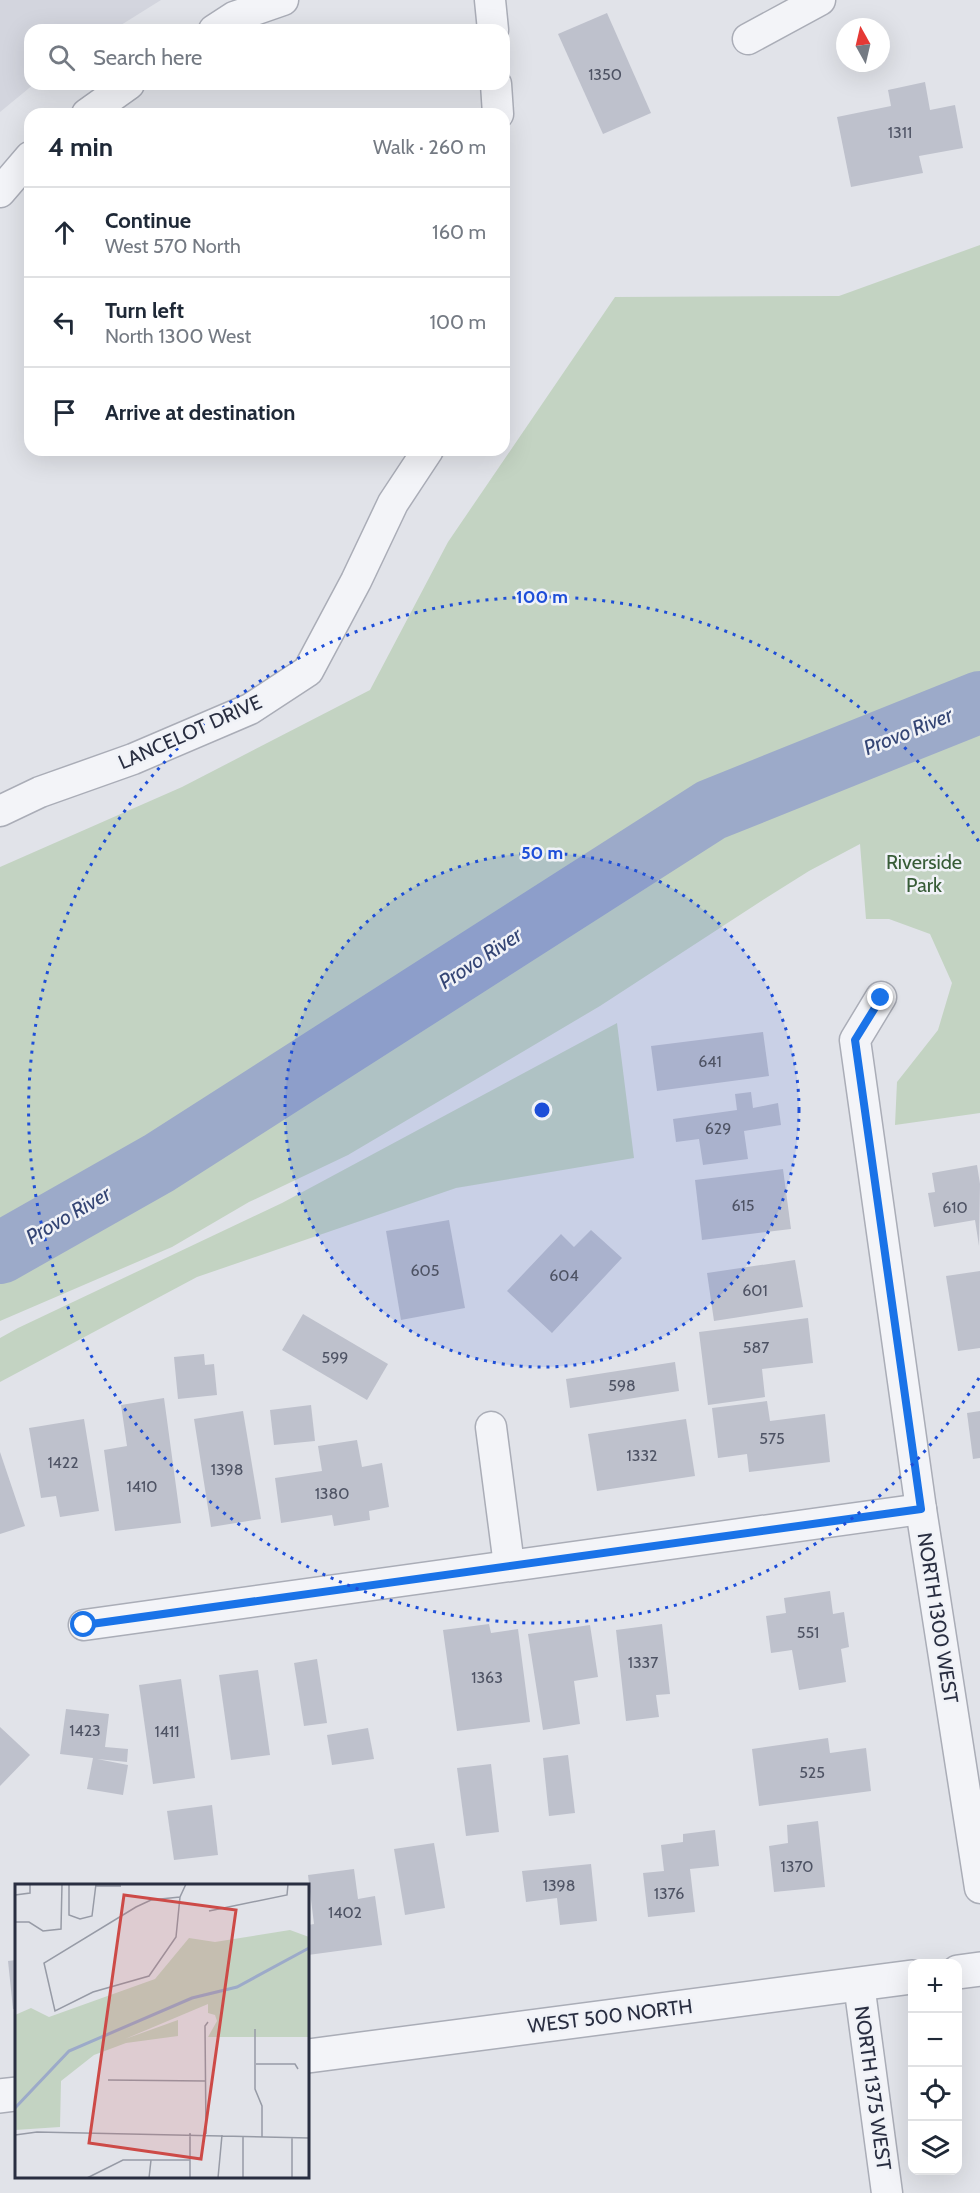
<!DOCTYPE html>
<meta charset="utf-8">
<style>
:root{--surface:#fff;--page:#f6f6f7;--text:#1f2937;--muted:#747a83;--line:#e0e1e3}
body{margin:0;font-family:Cabin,sans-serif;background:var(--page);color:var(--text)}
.controls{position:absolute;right:18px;bottom:18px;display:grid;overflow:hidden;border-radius:12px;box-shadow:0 6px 24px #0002}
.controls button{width:54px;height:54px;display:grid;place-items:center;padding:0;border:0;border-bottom:2px solid var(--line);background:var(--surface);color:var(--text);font:30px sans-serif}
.compass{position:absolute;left:836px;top:18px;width:54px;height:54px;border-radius:50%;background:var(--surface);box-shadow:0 6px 24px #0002;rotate:352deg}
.stop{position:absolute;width:18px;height:18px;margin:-14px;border:4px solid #1a73e8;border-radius:50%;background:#fff}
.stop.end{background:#1a73e8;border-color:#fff;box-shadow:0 2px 6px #0008}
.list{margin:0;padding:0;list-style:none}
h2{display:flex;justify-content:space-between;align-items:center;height:78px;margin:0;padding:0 24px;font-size:26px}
h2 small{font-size:20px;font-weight:400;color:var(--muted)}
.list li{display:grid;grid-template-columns:39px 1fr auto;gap:18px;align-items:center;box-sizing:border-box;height:90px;padding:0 24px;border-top:2px solid var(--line)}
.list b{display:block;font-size:22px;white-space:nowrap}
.list p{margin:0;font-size:20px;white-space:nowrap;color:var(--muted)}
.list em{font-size:20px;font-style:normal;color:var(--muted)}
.icon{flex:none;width:33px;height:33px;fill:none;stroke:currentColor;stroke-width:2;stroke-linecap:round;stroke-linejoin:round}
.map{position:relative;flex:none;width:980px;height:2193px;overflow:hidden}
.search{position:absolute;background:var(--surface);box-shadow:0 6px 24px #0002;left:24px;top:24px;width:486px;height:66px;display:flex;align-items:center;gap:15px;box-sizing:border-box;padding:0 21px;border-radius:18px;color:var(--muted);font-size:22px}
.panel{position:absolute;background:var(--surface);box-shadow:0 6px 24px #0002;left:24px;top:108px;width:486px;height:348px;border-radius:18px}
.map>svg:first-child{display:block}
.built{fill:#d3d5de}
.green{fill:#c3d3c2}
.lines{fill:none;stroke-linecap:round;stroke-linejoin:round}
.river{stroke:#9caac9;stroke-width:62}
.building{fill:#bec1cc}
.minor-casing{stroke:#aaadb7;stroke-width:33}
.tertiary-casing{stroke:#aaadb7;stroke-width:36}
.minor{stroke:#f3f4f8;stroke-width:30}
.tertiary{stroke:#f3f4f8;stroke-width:33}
.route{stroke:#1a73e8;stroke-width:8}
.ring{fill:none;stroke:#1d4ed8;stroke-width:3;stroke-dasharray:3 6}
.labels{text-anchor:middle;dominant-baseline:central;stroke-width:5;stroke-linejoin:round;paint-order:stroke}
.number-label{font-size:16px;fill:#4e5364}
.street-label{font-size:20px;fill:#292e41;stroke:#f0f2f7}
.park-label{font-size:20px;fill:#375c37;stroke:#f0f2f7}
.water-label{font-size:21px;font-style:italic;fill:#344574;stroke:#f0f2f7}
.inset-river{fill:none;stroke:#9caac9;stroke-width:3}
.inset-road{fill:none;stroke:#979ba6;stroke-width:1.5}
.view{fill:#cd4a47;fill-opacity:0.15;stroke:#cd4a47;stroke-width:3}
.inset-edge{fill:none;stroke:#292e41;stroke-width:3}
.centre{fill:#1d4ed8;stroke:#f0f2f7;stroke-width:3}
.ring-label{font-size:18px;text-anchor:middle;font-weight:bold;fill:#1d4ed8;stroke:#f0f2f7;stroke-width:5;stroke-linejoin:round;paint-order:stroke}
</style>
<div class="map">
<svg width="980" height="2193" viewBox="0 0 980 2193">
<rect width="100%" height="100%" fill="#e1e3e9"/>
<path class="built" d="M 0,0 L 161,0 L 113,30 L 30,30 L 30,84 L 34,84 L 0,112 Z"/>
<g class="green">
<path d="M 980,245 L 980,1113 L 895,1125 L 897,1082 L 938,1030 L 952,983 L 930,934 L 889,919 L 866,919 L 860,844 L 809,871 L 766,898 L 600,1006 L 348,1155 L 249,1202 L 172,1247 L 0,1321 L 0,867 L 182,787 L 370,690 L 448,542 L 615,297 L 839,296 Z"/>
<path d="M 617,1023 L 634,1158 L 456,1188 L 197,1277 L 0,1382 L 0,1338 L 18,1328 L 282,1203 Z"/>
</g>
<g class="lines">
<path class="river" d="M 0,1253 L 159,1163 L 711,810 L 980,702"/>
</g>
<g class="building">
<path d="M 607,13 L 651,113 L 603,134 L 558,34 Z"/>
<path d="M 925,82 L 930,110 L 955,105 L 963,148 L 919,156 L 923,173 L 851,187 L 837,117 L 891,106 L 888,90 Z"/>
<path d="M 763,1032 L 769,1076 L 657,1091 L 651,1046 Z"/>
<path d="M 751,1092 L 753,1108 L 778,1103 L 781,1125 L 744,1131 L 748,1159 L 703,1165 L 699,1139 L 676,1142 L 673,1119 L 737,1110 L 735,1094 Z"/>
<path d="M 977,1165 L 980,1184 L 979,1246 L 975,1220 L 934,1227 L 928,1193 L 935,1192 L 932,1173 Z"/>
<path d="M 783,1169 L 791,1229 L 702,1240 L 695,1180 Z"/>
<path d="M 449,1220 L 465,1308 L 401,1320 L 386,1231 Z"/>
<path d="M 591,1230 L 622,1258 L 552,1333 L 507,1291 L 561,1234 L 574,1247 Z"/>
<path d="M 795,1260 L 803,1307 L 714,1321 L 707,1273 Z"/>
<path d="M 980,1271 L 980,1348 L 958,1351 L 946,1276 Z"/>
<path d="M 303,1314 L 388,1364 L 367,1400 L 282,1350 Z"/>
<path d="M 808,1318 L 813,1363 L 762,1369 L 765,1397 L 708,1405 L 699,1332 Z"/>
<path d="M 204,1354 L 205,1365 L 214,1364 L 217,1395 L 178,1399 L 174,1357 Z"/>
<path d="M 675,1362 L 679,1391 L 570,1408 L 566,1379 Z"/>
<path d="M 164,1398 L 181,1523 L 115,1531 L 104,1450 L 127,1446 L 121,1405 Z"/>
<path d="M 767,1401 L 770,1421 L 825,1414 L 830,1462 L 749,1472 L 747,1454 L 718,1458 L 712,1408 Z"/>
<path d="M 311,1405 L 315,1441 L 274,1445 L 270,1410 Z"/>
<path d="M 243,1411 L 261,1519 L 211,1527 L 194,1419 Z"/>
<path d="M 980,1411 L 980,1458 L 973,1459 L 967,1413 Z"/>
<path d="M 84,1419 L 99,1511 L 60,1517 L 56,1496 L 41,1498 L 29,1428 Z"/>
<path d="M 686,1419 L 695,1476 L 597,1491 L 588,1434 Z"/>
<path d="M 357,1440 L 362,1467 L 382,1463 L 389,1507 L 369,1511 L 370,1520 L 334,1526 L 332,1515 L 281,1523 L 275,1478 L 322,1471 L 318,1446 Z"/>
<path d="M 0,1452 L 25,1526 L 0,1534 Z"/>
<path d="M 830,1591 L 833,1614 L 844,1612 L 849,1647 L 841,1649 L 846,1682 L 799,1690 L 792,1650 L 771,1653 L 766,1616 L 786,1613 L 784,1598 Z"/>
<path d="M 489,1624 L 491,1633 L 518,1629 L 530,1722 L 457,1731 L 443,1630 Z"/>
<path d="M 662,1624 L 670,1694 L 656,1695 L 659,1717 L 626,1721 L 616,1630 Z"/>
<path d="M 590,1625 L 598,1677 L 574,1681 L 580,1724 L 543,1730 L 528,1634 Z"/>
<path d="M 317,1659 L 327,1723 L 304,1726 L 294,1663 Z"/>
<path d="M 258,1670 L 270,1755 L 231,1760 L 219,1675 Z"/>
<path d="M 181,1679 L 195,1778 L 153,1784 L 139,1685 Z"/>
<path d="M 66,1709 L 109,1714 L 105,1747 L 128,1749 L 127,1762 L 97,1759 L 128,1765 L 123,1795 L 87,1789 L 93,1758 L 60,1754 Z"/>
<path d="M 0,1727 L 30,1755 L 0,1786 Z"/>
<path d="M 368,1728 L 374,1759 L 332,1765 L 327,1735 Z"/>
<path d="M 828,1738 L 830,1753 L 866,1748 L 871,1791 L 759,1806 L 752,1749 Z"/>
<path d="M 568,1755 L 575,1813 L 549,1816 L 543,1758 Z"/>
<path d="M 491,1764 L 499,1832 L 466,1836 L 457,1768 Z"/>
<path d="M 212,1805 L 218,1855 L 174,1860 L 167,1811 Z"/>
<path d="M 818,1821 L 825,1887 L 774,1892 L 769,1846 L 788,1843 L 787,1825 Z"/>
<path d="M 715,1830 L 719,1866 L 690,1869 L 695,1912 L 648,1917 L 643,1873 L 664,1871 L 661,1845 L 683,1842 L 683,1834 Z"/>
<path d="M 434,1843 L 445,1908 L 405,1915 L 394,1849 Z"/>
<path d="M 591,1864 L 597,1921 L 560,1925 L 557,1898 L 526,1902 L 522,1871 Z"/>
<path d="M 354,1869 L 358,1899 L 375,1896 L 382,1945 L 308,1955 L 308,1925 L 314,1924 L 308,1875 Z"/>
<path d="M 16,1960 L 16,2009 L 13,2009 L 8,1961 Z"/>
</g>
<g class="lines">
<g class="minor-casing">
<g id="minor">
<path d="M 490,0 L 493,30"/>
<path d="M 214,30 L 234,17 L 283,0"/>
<path d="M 748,39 L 820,0"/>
<path d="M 496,84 L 498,114"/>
<path d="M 87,114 L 129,84"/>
<path d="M 0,192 L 30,157"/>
<path d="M 0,811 L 40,792 L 133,759 L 250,709 L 308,671 L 356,581 L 393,503 L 428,450"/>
<path d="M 881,997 L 855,1040 L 921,1509 L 980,1888"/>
<path d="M 491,1427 L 509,1565"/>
<path d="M 84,1625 L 921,1509"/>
<path d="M 859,1984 L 887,2193"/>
</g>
</g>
<g class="tertiary-casing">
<g id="tertiary">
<path d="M 958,1972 L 980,1969"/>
<path d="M 308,2056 L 912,1977"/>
<path d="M 0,2096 L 16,2094"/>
</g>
</g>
<use href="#minor" class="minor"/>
<use href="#tertiary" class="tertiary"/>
</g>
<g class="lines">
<path class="route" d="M 84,1625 L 921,1509 L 855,1040 L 881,998"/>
</g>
<circle cx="542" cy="1110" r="257" fill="#1d4ed8" fill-opacity=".12"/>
<g class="ring">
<circle cx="542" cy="1110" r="257"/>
<path d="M979 1378A513 513 0 1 1 979 842"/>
</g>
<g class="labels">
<g class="number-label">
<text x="605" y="74">1350</text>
<text x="900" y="132">1311</text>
<text x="710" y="1061">641</text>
<text x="718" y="1128">629</text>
<text x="743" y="1205">615</text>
<text x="955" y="1207">610</text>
<text x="425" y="1270">605</text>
<text x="564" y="1275">604</text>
<text x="755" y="1290">601</text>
<text x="756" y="1347">587</text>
<text x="335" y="1357">599</text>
<text x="622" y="1385">598</text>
<text x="772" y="1438">575</text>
<text x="642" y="1455">1332</text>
<text x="63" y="1462">1422</text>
<text x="227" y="1469">1398</text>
<text x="142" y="1486">1410</text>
<text x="332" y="1493">1380</text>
<text x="808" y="1632">551</text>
<text x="643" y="1662">1337</text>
<text x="487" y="1677">1363</text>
<text x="85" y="1730">1423</text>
<text x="167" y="1731">1411</text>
<text x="812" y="1772">525</text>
<text x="797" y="1866">1370</text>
<text x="559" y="1885">1398</text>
<text x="669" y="1893">1376</text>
<text x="345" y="1912">1402</text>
</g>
<g class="street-label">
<text transform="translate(190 732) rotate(-24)">LANCELOT DRIVE</text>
<text transform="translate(938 1618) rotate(81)">NORTH 1300 WEST</text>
<text transform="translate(610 2016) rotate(-7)">WEST 500 NORTH</text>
<text transform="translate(873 2088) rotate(82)">NORTH 1375 WEST</text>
</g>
<g class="park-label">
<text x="924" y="862">Riverside<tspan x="924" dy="23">Park</tspan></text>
</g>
<g class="water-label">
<text transform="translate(908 731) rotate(-22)">Provo River</text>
<text transform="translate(480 958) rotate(-33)">Provo River</text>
<text transform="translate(68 1215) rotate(-30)">Provo River</text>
</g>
</g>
<g transform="translate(15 1884)">
<rect width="294" height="294" fill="#e1e3e9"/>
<path d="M 275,46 L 294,53 L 294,153 L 193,153 L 202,137 L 200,131 L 193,129 L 193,120 L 110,155 L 163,136 L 163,152 L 111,159 L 79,171 L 46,197 L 45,243 L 0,246 L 0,131 L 16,124 L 34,133 L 140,95 L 174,54 L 200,58 Z" fill="#c3d3c2"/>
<path class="inset-river" d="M 0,224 L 54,167 L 177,114 L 222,103 L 294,64"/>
<path class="inset-road" d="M 54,0 L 54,31 L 65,35 L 77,32 L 81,0M 81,2 L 106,2M 0,11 L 15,9 L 15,0M 165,13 L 136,16 L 121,23 L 29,79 L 40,127 L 78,108 L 134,92 L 161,53 L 165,13 L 171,0M 194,27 L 272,11 L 273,0M 0,38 L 14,38 L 28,47 L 46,45 L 47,0M 240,145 L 240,205 L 247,222 L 247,253M 241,180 L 280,180 L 283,185M 93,196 L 190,197M 175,249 L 175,294M 191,250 L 190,142 L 193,138M 0,251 L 22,248 L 294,254M 228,252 L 228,294M 72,294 L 108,276 L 175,276M 134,294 L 136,276M 203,294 L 207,251M 277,294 L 277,253"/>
<path class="view" d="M 109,11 L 221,26 L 186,275 L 74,259 Z"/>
<rect width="294" height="294" class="inset-edge"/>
</g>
<circle cx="542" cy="1110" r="9" class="centre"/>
<g class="ring-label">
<text x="542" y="603">100 m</text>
<text x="542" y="859">50 m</text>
</g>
</svg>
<div class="controls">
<button>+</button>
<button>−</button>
<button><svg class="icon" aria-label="locate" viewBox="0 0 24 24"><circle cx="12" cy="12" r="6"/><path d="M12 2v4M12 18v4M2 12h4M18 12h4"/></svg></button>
<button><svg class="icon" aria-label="layers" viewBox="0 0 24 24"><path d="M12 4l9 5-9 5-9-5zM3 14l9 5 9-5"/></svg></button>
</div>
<svg class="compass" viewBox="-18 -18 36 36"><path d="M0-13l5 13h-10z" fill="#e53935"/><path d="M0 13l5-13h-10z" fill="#747a83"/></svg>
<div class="stop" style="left:84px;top:1625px"></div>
<div class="stop end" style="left:881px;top:998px"></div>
<div class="search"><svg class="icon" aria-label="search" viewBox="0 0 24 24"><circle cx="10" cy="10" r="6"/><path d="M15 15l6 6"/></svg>Search here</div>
<section class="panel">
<h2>4 min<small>Walk · 260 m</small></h2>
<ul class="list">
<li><svg class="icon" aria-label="ahead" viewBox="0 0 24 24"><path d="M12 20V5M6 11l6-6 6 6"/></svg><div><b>Continue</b><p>West 570 North</p></div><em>160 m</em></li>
<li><svg class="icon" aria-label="left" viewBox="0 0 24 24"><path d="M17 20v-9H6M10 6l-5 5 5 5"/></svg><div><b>Turn left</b><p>North 1300 West</p></div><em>100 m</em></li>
<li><svg class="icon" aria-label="arrive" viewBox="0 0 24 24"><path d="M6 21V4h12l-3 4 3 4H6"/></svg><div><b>Arrive at destination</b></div></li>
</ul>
</section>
</div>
